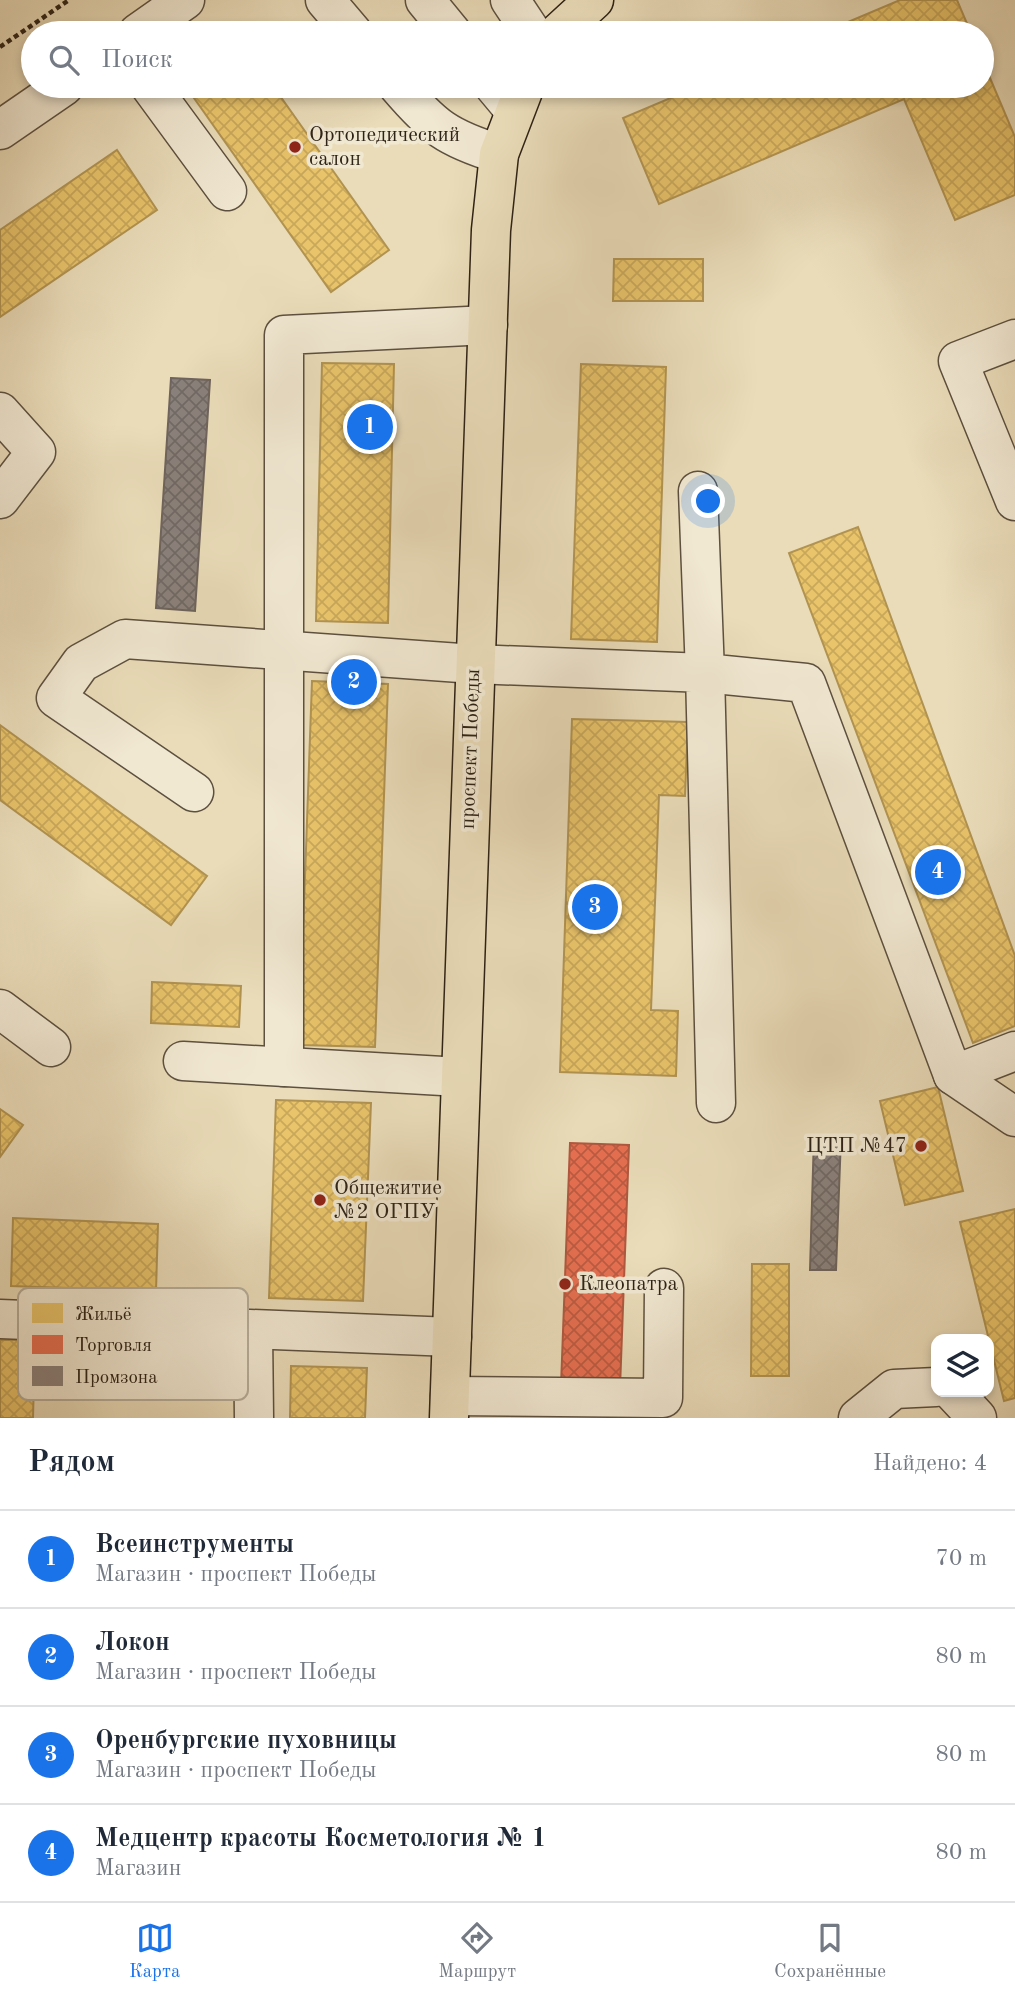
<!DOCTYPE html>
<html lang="ru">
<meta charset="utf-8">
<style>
:root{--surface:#fff;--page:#f2f2f3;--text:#1f2937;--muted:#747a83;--line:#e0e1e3;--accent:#1a73e8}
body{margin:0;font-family:"Old Standard TT",serif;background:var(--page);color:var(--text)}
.controls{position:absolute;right:21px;bottom:21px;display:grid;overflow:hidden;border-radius:14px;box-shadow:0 4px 10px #0003}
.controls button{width:63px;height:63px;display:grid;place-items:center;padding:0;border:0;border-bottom:2px solid var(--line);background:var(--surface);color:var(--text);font:35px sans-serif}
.you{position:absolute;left:709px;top:502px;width:24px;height:24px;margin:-18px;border:5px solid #fff;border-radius:50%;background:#1a73e8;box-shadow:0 0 0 10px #1a73e833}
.badge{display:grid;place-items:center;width:46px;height:46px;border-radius:50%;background:var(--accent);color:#fff;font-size:23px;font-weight:700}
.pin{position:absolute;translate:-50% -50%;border:4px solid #fff;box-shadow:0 2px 7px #0006}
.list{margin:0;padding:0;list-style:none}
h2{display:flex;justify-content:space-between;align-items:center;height:91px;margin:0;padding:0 28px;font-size:30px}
h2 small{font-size:23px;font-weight:400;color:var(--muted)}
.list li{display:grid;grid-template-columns:46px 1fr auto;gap:21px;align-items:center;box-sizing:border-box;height:98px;padding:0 28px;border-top:2px solid var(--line)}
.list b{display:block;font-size:26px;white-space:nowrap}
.list p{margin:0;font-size:23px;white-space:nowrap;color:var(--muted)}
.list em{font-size:23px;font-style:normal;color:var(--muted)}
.icon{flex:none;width:38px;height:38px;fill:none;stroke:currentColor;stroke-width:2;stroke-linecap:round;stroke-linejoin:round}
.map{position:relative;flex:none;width:1015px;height:1418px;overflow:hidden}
.search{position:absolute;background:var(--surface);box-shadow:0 4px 10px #0003;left:21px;right:21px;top:21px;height:77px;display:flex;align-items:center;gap:18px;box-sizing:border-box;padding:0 24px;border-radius:38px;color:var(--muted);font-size:26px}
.sheet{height:483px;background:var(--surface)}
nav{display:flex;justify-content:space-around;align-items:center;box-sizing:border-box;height:98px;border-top:2px solid var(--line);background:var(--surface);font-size:19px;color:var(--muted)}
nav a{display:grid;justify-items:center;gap:4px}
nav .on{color:var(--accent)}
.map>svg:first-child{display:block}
.homes{fill:url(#homes-cross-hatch);stroke:#b19351;stroke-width:2}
.shops{fill:url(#shops-cross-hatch);stroke:#af583f;stroke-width:2}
.industry{fill:url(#industry-cross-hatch);stroke:#6e645d;stroke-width:2}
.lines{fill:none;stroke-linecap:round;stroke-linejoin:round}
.minor-casing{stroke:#5c503f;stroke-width:41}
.major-casing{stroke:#2d2216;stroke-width:41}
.path{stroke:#2d2216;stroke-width:4.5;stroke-dasharray:5 3.5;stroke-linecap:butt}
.minor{stroke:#f1e8d2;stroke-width:38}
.major{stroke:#eadcb9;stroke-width:38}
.poi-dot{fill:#8f2418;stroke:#f1e8d2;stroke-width:2.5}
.labels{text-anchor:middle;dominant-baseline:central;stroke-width:7;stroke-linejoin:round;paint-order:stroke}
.poi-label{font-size:21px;fill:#2d2216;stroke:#f1e8d2;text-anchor:start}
.street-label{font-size:21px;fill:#2d2216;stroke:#f1e8d2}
.key{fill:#f1e8d2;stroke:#b6ad9a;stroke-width:2}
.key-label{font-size:19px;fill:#2d2216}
</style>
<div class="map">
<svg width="1015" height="1418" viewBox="0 0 1015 1418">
<defs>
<pattern id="homes-cross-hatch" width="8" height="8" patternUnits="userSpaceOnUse" patternTransform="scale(1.75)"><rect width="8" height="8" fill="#e9c46a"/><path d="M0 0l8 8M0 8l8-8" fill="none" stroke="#c8a85b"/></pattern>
<pattern id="shops-cross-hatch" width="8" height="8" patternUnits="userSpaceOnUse" patternTransform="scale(1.75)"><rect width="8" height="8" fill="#e76f51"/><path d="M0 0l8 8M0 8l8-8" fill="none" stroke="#bc5b42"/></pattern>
<pattern id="industry-cross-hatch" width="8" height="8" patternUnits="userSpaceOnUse" patternTransform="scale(1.75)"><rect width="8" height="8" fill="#8a817c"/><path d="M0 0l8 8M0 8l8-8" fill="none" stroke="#716965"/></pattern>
</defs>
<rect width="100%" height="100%" fill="#eadcb9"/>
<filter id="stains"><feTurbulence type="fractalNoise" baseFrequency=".00286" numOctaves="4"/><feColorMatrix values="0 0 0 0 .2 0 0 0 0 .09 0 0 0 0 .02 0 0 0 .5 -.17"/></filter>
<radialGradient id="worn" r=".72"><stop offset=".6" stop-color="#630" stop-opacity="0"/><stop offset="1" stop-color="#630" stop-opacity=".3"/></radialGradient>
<g class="homes">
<path d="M 900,0 L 957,0 L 971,33 L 822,33 Z"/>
<path d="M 982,59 L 1015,137 L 1015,195 L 955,220 L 904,99 L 659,204 L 623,118 L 699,86 L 982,86 Z"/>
<path d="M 196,86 L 273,86 L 389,250 L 331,292 L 189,91 Z"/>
<path d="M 117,150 L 157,210 L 0,317 L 0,230 Z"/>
<path d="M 614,259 L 703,259 L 703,301 L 613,301 Z"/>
<path d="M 322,363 L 394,364 L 388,623 L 316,621 Z"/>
<path d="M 581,364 L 666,367 L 657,642 L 571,639 Z"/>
<path d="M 858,527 L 1015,956 L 1015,1026 L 973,1043 L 789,553 Z"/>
<path d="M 312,681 L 388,684 L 375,1047 L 299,1045 Z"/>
<path d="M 572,719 L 688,722 L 685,796 L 659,795 L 651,1010 L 678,1011 L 676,1076 L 560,1072 Z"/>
<path d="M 0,725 L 207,876 L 171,925 L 0,800 Z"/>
<path d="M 152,982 L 241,986 L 239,1027 L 151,1023 Z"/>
<path d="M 938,1087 L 963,1191 L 905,1205 L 880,1101 Z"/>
<path d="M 276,1100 L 371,1103 L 363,1301 L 269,1298 Z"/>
<path d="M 0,1109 L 23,1125 L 0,1157 Z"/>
<path d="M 1015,1209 L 1015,1398 L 1004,1401 L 960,1222 Z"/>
<path d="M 13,1218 L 158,1224 L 156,1291 L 11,1286 Z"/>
<path d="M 752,1264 L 789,1264 L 789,1376 L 751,1376 Z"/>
<path d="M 0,1340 L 35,1340 L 33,1418 L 0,1418 Z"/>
<path d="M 291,1366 L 367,1368 L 365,1418 L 290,1418 Z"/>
</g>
<path class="shops" d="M 570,1143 L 629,1145 L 620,1388 L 561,1386 Z"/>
<g class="industry">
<path d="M 171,378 L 210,380 L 195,611 L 156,608 Z"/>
<path d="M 814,1136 L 841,1137 L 836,1270 L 810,1270 Z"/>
</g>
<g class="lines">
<g class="minor-casing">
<g id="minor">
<path d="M 325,0 L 353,33"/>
<path d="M 425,0 L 452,33"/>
<path d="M 510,0 L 532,33"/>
<path d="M 138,33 L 185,0"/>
<path d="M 150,86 L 227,191"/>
<path d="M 398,86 C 433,127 447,138 499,154"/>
<path d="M 494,86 L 514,110"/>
<path d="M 0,130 L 64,86"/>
<path d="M 1015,339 L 958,361 L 1015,501"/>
<path d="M 0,412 L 36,452 L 0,499"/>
<path d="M 698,491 L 705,673 L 806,683 L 953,1075 L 1015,1051"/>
<path d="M 194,792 L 56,698 L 81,663 L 125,639 L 474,664 L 705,673 L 716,1103"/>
<path d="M 0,1009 L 51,1047"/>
<path d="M 183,1061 L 460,1077"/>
<path d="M 284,1067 L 284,335 L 488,325"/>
<path d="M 953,1075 L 1015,1117"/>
<path d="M 0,1319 L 452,1337"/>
<path d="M 253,1331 L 254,1418"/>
<path d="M 953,1392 L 977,1418"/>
<path d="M 450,1396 L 663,1398 L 664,1288"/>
<path d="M 858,1418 L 894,1389 L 936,1387"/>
</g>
</g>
<g class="major-casing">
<g id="major">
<path d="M 558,33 L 594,0"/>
<path d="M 449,1418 L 491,230 L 499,154 L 525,86"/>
</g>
</g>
<path class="path" d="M 0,47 L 69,0"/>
<use href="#minor" class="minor"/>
<use href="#major" class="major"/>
</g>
<g class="poi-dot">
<circle cx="295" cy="147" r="7"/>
<circle cx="921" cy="1146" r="7"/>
<circle cx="320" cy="1200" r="7"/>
<circle cx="565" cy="1284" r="7"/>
</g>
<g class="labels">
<g class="poi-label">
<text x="309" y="135">Ортопедический<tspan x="309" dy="24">салон</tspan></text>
<text x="907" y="1146" text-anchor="end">ЦТП №47</text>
<text x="334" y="1188">Общежитие<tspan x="334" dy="24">№2 ОГПУ</tspan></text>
<text x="579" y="1284">Клеопатра</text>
</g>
<g class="street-label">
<text transform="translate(471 749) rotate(-88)">проспект Победы</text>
</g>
</g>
<rect x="18" y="1288" width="230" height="112" rx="10" class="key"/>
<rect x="32" y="1303" width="31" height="20" fill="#e9c46a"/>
<rect x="32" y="1335" width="31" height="19" fill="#e76f51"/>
<rect x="32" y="1366" width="31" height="20" fill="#8a817c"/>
<g class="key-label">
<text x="75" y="1320">Жильё</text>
<text x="75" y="1351">Торговля</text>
<text x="75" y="1383">Промзона</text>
</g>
<rect width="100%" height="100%" filter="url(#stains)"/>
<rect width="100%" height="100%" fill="url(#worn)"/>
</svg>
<div class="controls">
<button><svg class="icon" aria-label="layers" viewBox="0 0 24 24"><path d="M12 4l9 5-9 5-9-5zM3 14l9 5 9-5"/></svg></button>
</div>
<div class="you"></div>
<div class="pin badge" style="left:370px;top:427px">1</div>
<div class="pin badge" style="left:354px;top:682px">2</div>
<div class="pin badge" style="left:595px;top:907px">3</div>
<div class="pin badge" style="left:938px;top:872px">4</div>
<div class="search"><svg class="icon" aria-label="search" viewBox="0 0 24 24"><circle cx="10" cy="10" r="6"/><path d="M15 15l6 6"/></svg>Поиск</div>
</div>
<section class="sheet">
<h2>Рядом<small>Найдено: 4</small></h2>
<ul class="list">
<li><span class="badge">1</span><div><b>Всеинструменты</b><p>Магазин · проспект Победы</p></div><em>70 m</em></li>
<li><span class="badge">2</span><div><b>Локон</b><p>Магазин · проспект Победы</p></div><em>80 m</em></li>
<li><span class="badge">3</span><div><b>Оренбургские пуховницы</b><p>Магазин · проспект Победы</p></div><em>80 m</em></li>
<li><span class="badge">4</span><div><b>Медцентр красоты Косметология № 1</b><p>Магазин</p></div><em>80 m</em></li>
</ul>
</section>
<nav>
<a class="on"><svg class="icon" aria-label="map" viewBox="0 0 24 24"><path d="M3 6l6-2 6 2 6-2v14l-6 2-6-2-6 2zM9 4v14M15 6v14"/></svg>Карта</a>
<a><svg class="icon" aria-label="directions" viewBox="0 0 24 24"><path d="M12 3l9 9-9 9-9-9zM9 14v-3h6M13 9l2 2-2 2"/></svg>Маршрут</a>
<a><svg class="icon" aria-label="saved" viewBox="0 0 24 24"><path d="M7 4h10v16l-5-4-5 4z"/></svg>Сохранённые</a>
</nav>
